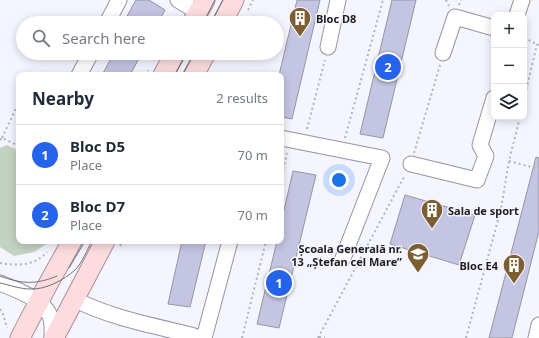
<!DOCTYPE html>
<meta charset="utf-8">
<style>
:root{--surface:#fff;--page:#f6f6f7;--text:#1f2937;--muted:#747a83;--line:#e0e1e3;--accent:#2563eb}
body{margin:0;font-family:"Noto Sans",sans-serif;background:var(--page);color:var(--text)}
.controls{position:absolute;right:12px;top:12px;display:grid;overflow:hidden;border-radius:8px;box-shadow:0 2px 10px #0003}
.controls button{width:36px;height:36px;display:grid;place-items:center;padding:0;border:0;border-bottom:1px solid var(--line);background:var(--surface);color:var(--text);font:20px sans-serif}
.you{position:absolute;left:339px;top:180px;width:14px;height:14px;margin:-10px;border:3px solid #fff;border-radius:50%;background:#1a73e8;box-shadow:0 0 0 6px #1a73e833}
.badge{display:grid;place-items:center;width:26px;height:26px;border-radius:50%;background:var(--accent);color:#fff;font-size:13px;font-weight:700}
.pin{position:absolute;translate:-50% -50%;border:2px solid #fff;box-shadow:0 1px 4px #0006}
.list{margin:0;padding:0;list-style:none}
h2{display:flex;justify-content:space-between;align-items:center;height:52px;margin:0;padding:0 16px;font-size:17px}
h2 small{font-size:13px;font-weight:400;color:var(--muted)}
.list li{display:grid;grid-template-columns:26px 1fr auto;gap:12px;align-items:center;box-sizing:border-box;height:60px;padding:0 16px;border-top:1px solid var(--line)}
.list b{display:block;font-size:15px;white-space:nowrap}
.list p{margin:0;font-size:13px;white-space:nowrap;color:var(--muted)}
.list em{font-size:13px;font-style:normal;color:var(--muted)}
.icon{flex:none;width:22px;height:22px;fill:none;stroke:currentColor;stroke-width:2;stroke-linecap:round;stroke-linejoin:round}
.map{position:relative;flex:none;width:539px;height:338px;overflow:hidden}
.search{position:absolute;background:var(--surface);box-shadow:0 2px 10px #0003;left:16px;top:16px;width:268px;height:44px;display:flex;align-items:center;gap:10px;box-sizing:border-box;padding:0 14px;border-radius:22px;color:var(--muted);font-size:15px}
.panel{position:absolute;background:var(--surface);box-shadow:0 2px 10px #0003;left:16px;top:72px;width:268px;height:172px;border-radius:8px}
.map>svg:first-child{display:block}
.green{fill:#c3d3c1}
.building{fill:#c4c4e3;stroke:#9696a1}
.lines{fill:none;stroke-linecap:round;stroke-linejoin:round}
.minor-casing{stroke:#94949f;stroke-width:17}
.major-casing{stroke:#ae8b8f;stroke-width:21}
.path{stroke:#b2b3ba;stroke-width:2;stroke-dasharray:2 3;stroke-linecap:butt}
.minor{stroke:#fff;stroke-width:15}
.major{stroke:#fddcdf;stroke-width:19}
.tram{stroke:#727278;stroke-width:1}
.labels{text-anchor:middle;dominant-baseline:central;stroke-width:3;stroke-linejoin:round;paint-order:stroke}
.poi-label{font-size:11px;font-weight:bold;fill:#1e1e22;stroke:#f4f5fe;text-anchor:start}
</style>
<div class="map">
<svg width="539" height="338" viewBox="0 0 539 338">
<rect width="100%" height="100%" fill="#f4f5fe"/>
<path class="green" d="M 7,145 L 19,151 L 19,241 L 51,241 L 34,252 L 14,256 L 0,247 L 0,148 Z"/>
<g class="building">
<path d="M 136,0 L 149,0 L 165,10 L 158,23 L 135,23 L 126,18 Z"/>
<path d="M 297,0 L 320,0 L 292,119 L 281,117 L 281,75 L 279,75 Z"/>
<path d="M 392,0 L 416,0 L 383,138 L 360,134 Z"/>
<path d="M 114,53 L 142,53 L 130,75 L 102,75 Z"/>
<path d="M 536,157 L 539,158 L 539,231 L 512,338 L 489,338 Z"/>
<path d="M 293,171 L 316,175 L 279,328 L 257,324 L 277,241 L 281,241 L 281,223 Z"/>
<path d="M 405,195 L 475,215 L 459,265 L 390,244 Z"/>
<path d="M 182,241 L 206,241 L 190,307 L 168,304 Z"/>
</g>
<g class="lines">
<g class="minor-casing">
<g id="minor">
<path d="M 178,0 L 198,12"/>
<path d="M 517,15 L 522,0"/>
<path d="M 107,23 L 119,0"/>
<path d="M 328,47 L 338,0"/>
<path d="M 443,53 L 455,17 L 494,28"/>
<path d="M 79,75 L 91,53"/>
<path d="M 281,138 L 382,158 L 343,258"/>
<path d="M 411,164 L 477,180 L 486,156 L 480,145 L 494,98"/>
<path d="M 0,283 C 16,290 44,299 50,316 C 53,323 52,331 52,338"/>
<path d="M 74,299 C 111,318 151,325 191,335 L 199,338"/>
<path d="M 204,338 L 230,241"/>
<path d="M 536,338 L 539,325"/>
</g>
</g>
<g class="major-casing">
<g id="major">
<path d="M 192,23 L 205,0"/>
<path d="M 222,23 L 234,0"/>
<path d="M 163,75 L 175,53"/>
<path d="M 194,75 L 206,53"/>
<path d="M 20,338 L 47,286 L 72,241"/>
<path d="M 54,338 L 105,241"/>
</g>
</g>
<g class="path">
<path d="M 446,0 L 449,6"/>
<path d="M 459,5 L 461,0"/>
<path d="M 248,10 L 253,0"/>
<path d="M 172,23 L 177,14"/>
<path d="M 524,38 L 539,45"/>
<path d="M 221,58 L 224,53"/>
<path d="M 145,75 L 148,70"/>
<path d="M 524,99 L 537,44"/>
<path d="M 307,129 L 325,60"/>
<path d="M 2,138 L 19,102"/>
<path d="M 345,138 L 383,0"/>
<path d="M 0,140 L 2,138 L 19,146"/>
<path d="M 414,153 L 440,65"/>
<path d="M 509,161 L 539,169"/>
<path d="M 281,179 L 287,153"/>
<path d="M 120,246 L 123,241"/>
<path d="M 0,263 C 16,266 35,266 47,252"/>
<path d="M 0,309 L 3,314 L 7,328"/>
<path d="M 319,337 L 325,338"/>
<path d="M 242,338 L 266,241"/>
<path d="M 318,338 L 405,175"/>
<path d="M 466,338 L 501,209 L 509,161 L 520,117"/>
</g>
<use href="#minor" class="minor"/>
<use href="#major" class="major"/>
<g class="tram">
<path d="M 203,23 L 215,0"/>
<path d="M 211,23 L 223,0"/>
<path d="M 175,75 L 187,53"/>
<path d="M 182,75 L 194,53"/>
<path d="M 69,268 L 85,241"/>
<path d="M 0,276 C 21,284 36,285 57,276"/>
<path d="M 0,283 C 10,285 20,289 30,289 C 45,290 64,280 75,270 C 82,263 87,250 92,241"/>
</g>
</g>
<defs>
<g id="building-pin" transform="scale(1.15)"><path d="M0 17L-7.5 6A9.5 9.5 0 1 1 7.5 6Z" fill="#7d5e33" stroke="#f4f5fe"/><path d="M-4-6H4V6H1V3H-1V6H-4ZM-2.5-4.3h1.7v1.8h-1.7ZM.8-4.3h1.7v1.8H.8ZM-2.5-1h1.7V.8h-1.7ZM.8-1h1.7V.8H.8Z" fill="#fff"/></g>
<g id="school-pin" transform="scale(1.15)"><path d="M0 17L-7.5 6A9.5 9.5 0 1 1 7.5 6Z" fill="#7d5e33" stroke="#f4f5fe"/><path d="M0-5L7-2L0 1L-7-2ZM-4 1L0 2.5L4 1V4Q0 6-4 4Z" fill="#fff"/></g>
</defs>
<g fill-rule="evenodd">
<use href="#building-pin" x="300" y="18"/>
<use href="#building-pin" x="432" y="210"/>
<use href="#school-pin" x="418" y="254"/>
<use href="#building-pin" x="514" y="265"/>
</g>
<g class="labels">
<g class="poi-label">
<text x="316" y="18">Bloc D8</text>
<text x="448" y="210">Sala de sport</text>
<text x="402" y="248" text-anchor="end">Școala Generală nr.<tspan x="402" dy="13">13 „Ștefan cel Mare”</tspan></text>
<text x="498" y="265" text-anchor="end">Bloc E4</text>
</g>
</g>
</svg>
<div class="controls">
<button>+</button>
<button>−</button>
<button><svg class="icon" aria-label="layers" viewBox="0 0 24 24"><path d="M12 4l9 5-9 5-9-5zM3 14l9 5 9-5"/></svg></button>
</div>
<div class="you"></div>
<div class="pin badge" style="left:279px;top:283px">1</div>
<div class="pin badge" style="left:388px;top:67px">2</div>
<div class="search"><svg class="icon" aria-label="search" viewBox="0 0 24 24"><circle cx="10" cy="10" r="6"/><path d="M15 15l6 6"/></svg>Search here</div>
<section class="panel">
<h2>Nearby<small>2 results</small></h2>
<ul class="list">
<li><span class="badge">1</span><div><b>Bloc D5</b><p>Place</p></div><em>70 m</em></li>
<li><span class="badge">2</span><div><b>Bloc D7</b><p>Place</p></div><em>70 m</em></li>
</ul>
</section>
</div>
